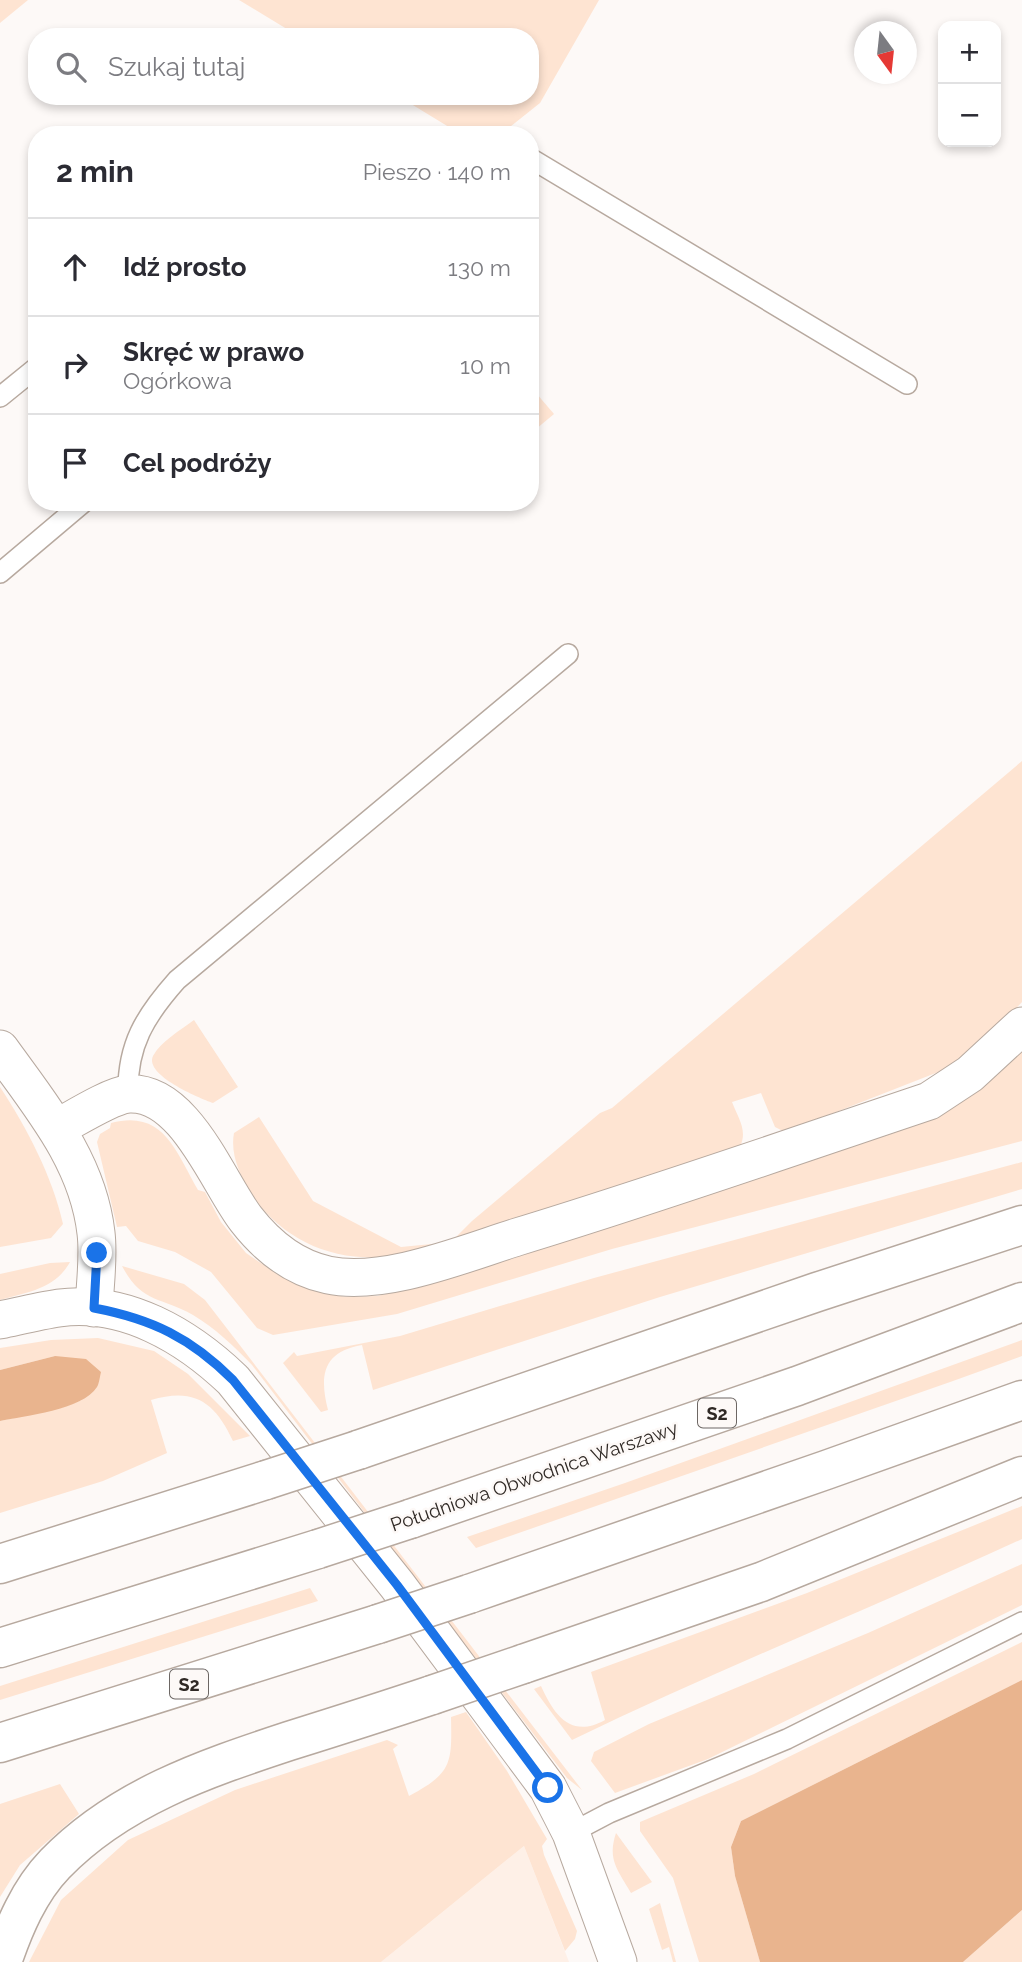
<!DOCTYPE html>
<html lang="pl">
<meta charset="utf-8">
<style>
:root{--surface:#fff;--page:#f2f2f3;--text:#2b2b33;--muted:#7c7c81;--line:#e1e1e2}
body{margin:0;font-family:Raleway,sans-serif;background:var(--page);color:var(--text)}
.controls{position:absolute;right:21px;top:21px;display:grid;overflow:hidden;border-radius:14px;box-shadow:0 4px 10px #0003}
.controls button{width:63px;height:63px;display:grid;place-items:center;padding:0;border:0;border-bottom:2px solid var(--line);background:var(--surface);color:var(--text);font:35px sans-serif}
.compass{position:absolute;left:854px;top:21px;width:63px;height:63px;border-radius:50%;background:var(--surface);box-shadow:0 4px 10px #0003;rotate:165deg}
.stop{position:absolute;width:21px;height:21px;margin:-16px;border:5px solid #1a73e8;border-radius:50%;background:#fff}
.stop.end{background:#1a73e8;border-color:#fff;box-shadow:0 2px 7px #0008}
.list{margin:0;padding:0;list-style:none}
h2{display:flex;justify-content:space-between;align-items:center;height:91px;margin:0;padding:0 28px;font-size:30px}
h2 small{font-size:23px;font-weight:400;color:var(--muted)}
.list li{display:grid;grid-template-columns:46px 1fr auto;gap:21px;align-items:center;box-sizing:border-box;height:98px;padding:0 28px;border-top:2px solid var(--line)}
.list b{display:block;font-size:26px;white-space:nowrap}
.list p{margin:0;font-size:23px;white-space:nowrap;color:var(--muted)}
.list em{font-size:23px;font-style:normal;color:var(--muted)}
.icon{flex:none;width:38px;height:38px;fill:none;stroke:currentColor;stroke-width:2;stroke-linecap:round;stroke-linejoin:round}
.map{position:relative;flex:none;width:1022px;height:1962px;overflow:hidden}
.search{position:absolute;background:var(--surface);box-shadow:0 4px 10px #0003;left:28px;top:28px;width:511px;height:77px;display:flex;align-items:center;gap:18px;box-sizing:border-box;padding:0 24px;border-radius:28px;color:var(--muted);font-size:26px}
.panel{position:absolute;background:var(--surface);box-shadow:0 4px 10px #0003;left:28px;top:126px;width:511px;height:385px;border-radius:28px}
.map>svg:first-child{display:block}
.built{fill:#fef0e7}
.green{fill:#fee4d2}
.water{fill:#e9b48e}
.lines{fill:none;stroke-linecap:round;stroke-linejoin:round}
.service-casing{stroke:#b7a99f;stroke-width:22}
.minor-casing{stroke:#b7a99f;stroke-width:39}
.motorway-casing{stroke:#b7a99f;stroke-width:41}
.service{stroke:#fff;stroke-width:19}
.minor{stroke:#fff;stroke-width:37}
.motorway{stroke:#fff;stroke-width:38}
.motorway-bridge-casing{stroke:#b7a99f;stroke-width:41;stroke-linecap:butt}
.motorway-bridge{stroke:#fff;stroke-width:38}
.route{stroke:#1a73e8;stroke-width:9}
.labels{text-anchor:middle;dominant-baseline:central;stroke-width:5;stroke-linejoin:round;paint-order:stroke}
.shield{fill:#fdf9f7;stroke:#6d6764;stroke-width:2}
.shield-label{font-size:18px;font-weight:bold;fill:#2f2925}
.street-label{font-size:19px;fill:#2f2925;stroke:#fdf9f7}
</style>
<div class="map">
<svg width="1022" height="1962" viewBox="0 0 1022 1962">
<rect width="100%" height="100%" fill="#fdf9f7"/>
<path class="built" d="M 524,1846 L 569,1962 L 381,1962 Z"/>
<g class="green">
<path d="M 0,0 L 28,0 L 0,23 Z"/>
<path d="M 239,0 L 599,0 L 540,103 L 500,135 L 462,135 L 398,96 L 530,96 L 530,37 L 300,37 Z"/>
<path d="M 530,386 L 554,414 L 530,434 Z"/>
<path d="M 1022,761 L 1022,1002 L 993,1033 L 946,1069 L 785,1132 L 775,1127 L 761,1093 L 732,1102 C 738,1118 748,1130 740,1147 L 451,1242 L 472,1221 L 600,1113 L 612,1108 Z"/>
<path d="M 194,1020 L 238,1087 L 213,1103 C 199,1098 144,1075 153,1056 C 161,1041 181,1030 194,1020 Z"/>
<path d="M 1022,1047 L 1022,1141 L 612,1249 L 397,1314 L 273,1335 L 257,1328 L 211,1272 L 175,1252 L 138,1241 L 126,1226 L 117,1227 L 97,1142 L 100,1134 L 110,1128 L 111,1123 C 164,1109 176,1152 198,1190 L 205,1192 L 221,1222 L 246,1253 L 277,1274 L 315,1291 L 346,1297 L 377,1296 L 419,1287 L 508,1260 L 896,1132 L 932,1115 Z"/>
<path d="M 0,1087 C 27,1128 52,1176 63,1224 L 51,1238 L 0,1247 Z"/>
<path d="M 259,1117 L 313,1201 L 401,1247 L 442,1243 C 424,1248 403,1256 385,1257 C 330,1261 281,1239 251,1193 C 240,1176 230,1154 234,1133 Z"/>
<path d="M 1022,1162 L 1022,1189 L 660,1297 L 373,1390 L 362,1345 C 323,1352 319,1375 328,1410 L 321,1412 L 283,1363 L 294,1352 L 297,1356 L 400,1336 L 594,1278 Z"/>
<path d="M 70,1262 C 55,1289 28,1292 0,1300 L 0,1274 L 50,1263 Z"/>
<path d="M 122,1266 L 184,1284 L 205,1300 L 582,1790 L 567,1778 L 252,1365 C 235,1347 215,1328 193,1315 C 160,1296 142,1304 122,1266 Z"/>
<path d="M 98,1338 L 154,1351 L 188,1374 L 250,1436 L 233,1441 C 215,1402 194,1387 151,1400 L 167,1453 L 103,1481 L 0,1513 L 0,1421 L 63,1407 L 82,1400 L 55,1356 L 0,1370 L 0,1348 L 51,1340 Z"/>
<path d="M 1022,1340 L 1022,1356 L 953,1381 L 476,1548 L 467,1537 L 625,1483 Z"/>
<path d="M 1022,1506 L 1022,1539 C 873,1608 720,1668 572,1740 L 534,1689 L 541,1686 C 554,1715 571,1739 605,1720 L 591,1672 L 807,1593 Z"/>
<path d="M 1022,1564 L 1022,1605 L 708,1759 L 615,1793 L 591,1761 L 594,1752 L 649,1724 L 868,1633 Z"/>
<path d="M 310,1588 L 318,1601 L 0,1700 L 0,1686 Z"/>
<path d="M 1022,1642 L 1022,1680 L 741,1821 L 731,1847 L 735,1876 L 760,1962 L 699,1962 L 673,1878 L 640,1831 L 640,1822 L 754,1774 Z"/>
<path d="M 466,1712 L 507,1771 L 547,1839 L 542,1846 L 544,1855 L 577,1931 L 575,1939 L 565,1951 L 524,1846 L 381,1962 L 29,1962 L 61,1900 L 128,1840 L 235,1790 L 387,1740 L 398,1745 L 393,1749 L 409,1796 C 452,1773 452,1764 451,1717 Z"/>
<path d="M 60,1784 L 79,1814 L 20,1865 L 0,1897 L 0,1804 Z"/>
<path d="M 616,1833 L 652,1882 L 631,1893 C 618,1870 607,1860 616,1833 Z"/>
<path d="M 660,1903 L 676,1962 L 673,1962 L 669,1947 L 662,1950 L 649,1909 Z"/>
<path d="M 1022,1910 L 1022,1962 L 963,1962 Z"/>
</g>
<g class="water">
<path d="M 55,1356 L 86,1359 L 101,1372 C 100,1376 99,1384 97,1387 C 83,1410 24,1416 0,1421 L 0,1370 Z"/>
<path d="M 1022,1680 L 1022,1910 L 963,1962 L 760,1962 L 735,1876 L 731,1847 L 741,1821 Z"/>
</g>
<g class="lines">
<g class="service-casing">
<g id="service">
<path d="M 530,158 L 907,384"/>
<path d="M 0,397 L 37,367"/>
<path d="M 0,573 L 84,502"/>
<path d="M 128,1094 C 127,1045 145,1016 177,980 L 568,654"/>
<path d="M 571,1833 L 609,1813 L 787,1739 L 1022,1622"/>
</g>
</g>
<g class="minor-casing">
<g id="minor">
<path d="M 0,1049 C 41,1106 88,1161 96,1233 C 99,1257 95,1283 94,1308"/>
<path d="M 57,1128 C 74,1119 110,1096 128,1094 C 185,1090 218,1183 246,1219 C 267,1246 295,1268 328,1275 C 383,1287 463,1254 517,1237 C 655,1195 792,1147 929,1101 L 970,1074 L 1022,1026"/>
<path d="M 0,1320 C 19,1316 39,1311 59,1308 C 125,1299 187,1336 233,1380 L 397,1585 L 548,1788 L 571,1833 L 618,1962"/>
</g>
</g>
<g class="motorway-casing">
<g id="motorway">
<path d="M 358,1450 L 817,1292 L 1022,1225"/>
<path d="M 410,1519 L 797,1386 L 1022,1302"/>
<path d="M 0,1564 L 266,1480"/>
<path d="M 469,1594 L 826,1470 L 1022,1400"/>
<path d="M 0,1648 L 318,1549"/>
<path d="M 523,1664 L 761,1582 L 1022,1476"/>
<path d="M 0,1743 L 378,1624"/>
<path d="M 2,1962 C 14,1927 29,1891 55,1864 C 119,1798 204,1769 289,1741 C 337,1726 384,1711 432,1695"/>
</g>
</g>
<use href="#service" class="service"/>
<use href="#minor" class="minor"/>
<use href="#motorway" class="motorway"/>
<g class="motorway-bridge-casing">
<g id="motorway-bridge">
<path d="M 266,1480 L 358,1450"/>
<path d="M 318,1549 L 410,1519"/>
<path d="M 378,1624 L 469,1594"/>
<path d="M 432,1695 L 523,1664"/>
</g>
</g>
<use href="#motorway-bridge" class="motorway-bridge"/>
</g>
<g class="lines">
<path class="route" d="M 97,1253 L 94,1308 C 152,1319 191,1338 233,1380 L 397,1585 L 548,1788"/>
</g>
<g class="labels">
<g class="shield">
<rect x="698" y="1398.5" width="38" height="29" rx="5"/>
<rect x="170" y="1669.5" width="38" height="29" rx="5"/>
</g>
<g class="shield-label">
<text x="717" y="1413">S2</text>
<text x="189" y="1684">S2</text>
</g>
<g class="street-label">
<text transform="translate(534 1476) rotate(-19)">Południowa Obwodnica Warszawy</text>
</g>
</g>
</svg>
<div class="controls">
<button>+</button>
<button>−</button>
</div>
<svg class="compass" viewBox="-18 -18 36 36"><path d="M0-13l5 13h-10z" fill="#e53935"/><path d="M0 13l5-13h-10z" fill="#7c7c81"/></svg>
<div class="stop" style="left:548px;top:1788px"></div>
<div class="stop end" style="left:97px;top:1253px"></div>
<div class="search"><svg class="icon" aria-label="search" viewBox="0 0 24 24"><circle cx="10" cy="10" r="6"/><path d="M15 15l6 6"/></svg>Szukaj tutaj</div>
<section class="panel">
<h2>2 min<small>Pieszo · 140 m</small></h2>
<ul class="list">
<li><svg class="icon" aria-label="ahead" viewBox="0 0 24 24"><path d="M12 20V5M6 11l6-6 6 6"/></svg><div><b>Idź prosto</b></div><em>130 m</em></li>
<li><svg class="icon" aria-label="right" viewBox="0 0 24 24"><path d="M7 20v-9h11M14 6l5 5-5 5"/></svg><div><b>Skręć w prawo</b><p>Ogórkowa</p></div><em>10 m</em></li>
<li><svg class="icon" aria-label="arrive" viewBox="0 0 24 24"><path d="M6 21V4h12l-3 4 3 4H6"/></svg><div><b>Cel podróży</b></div></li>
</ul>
</section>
</div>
